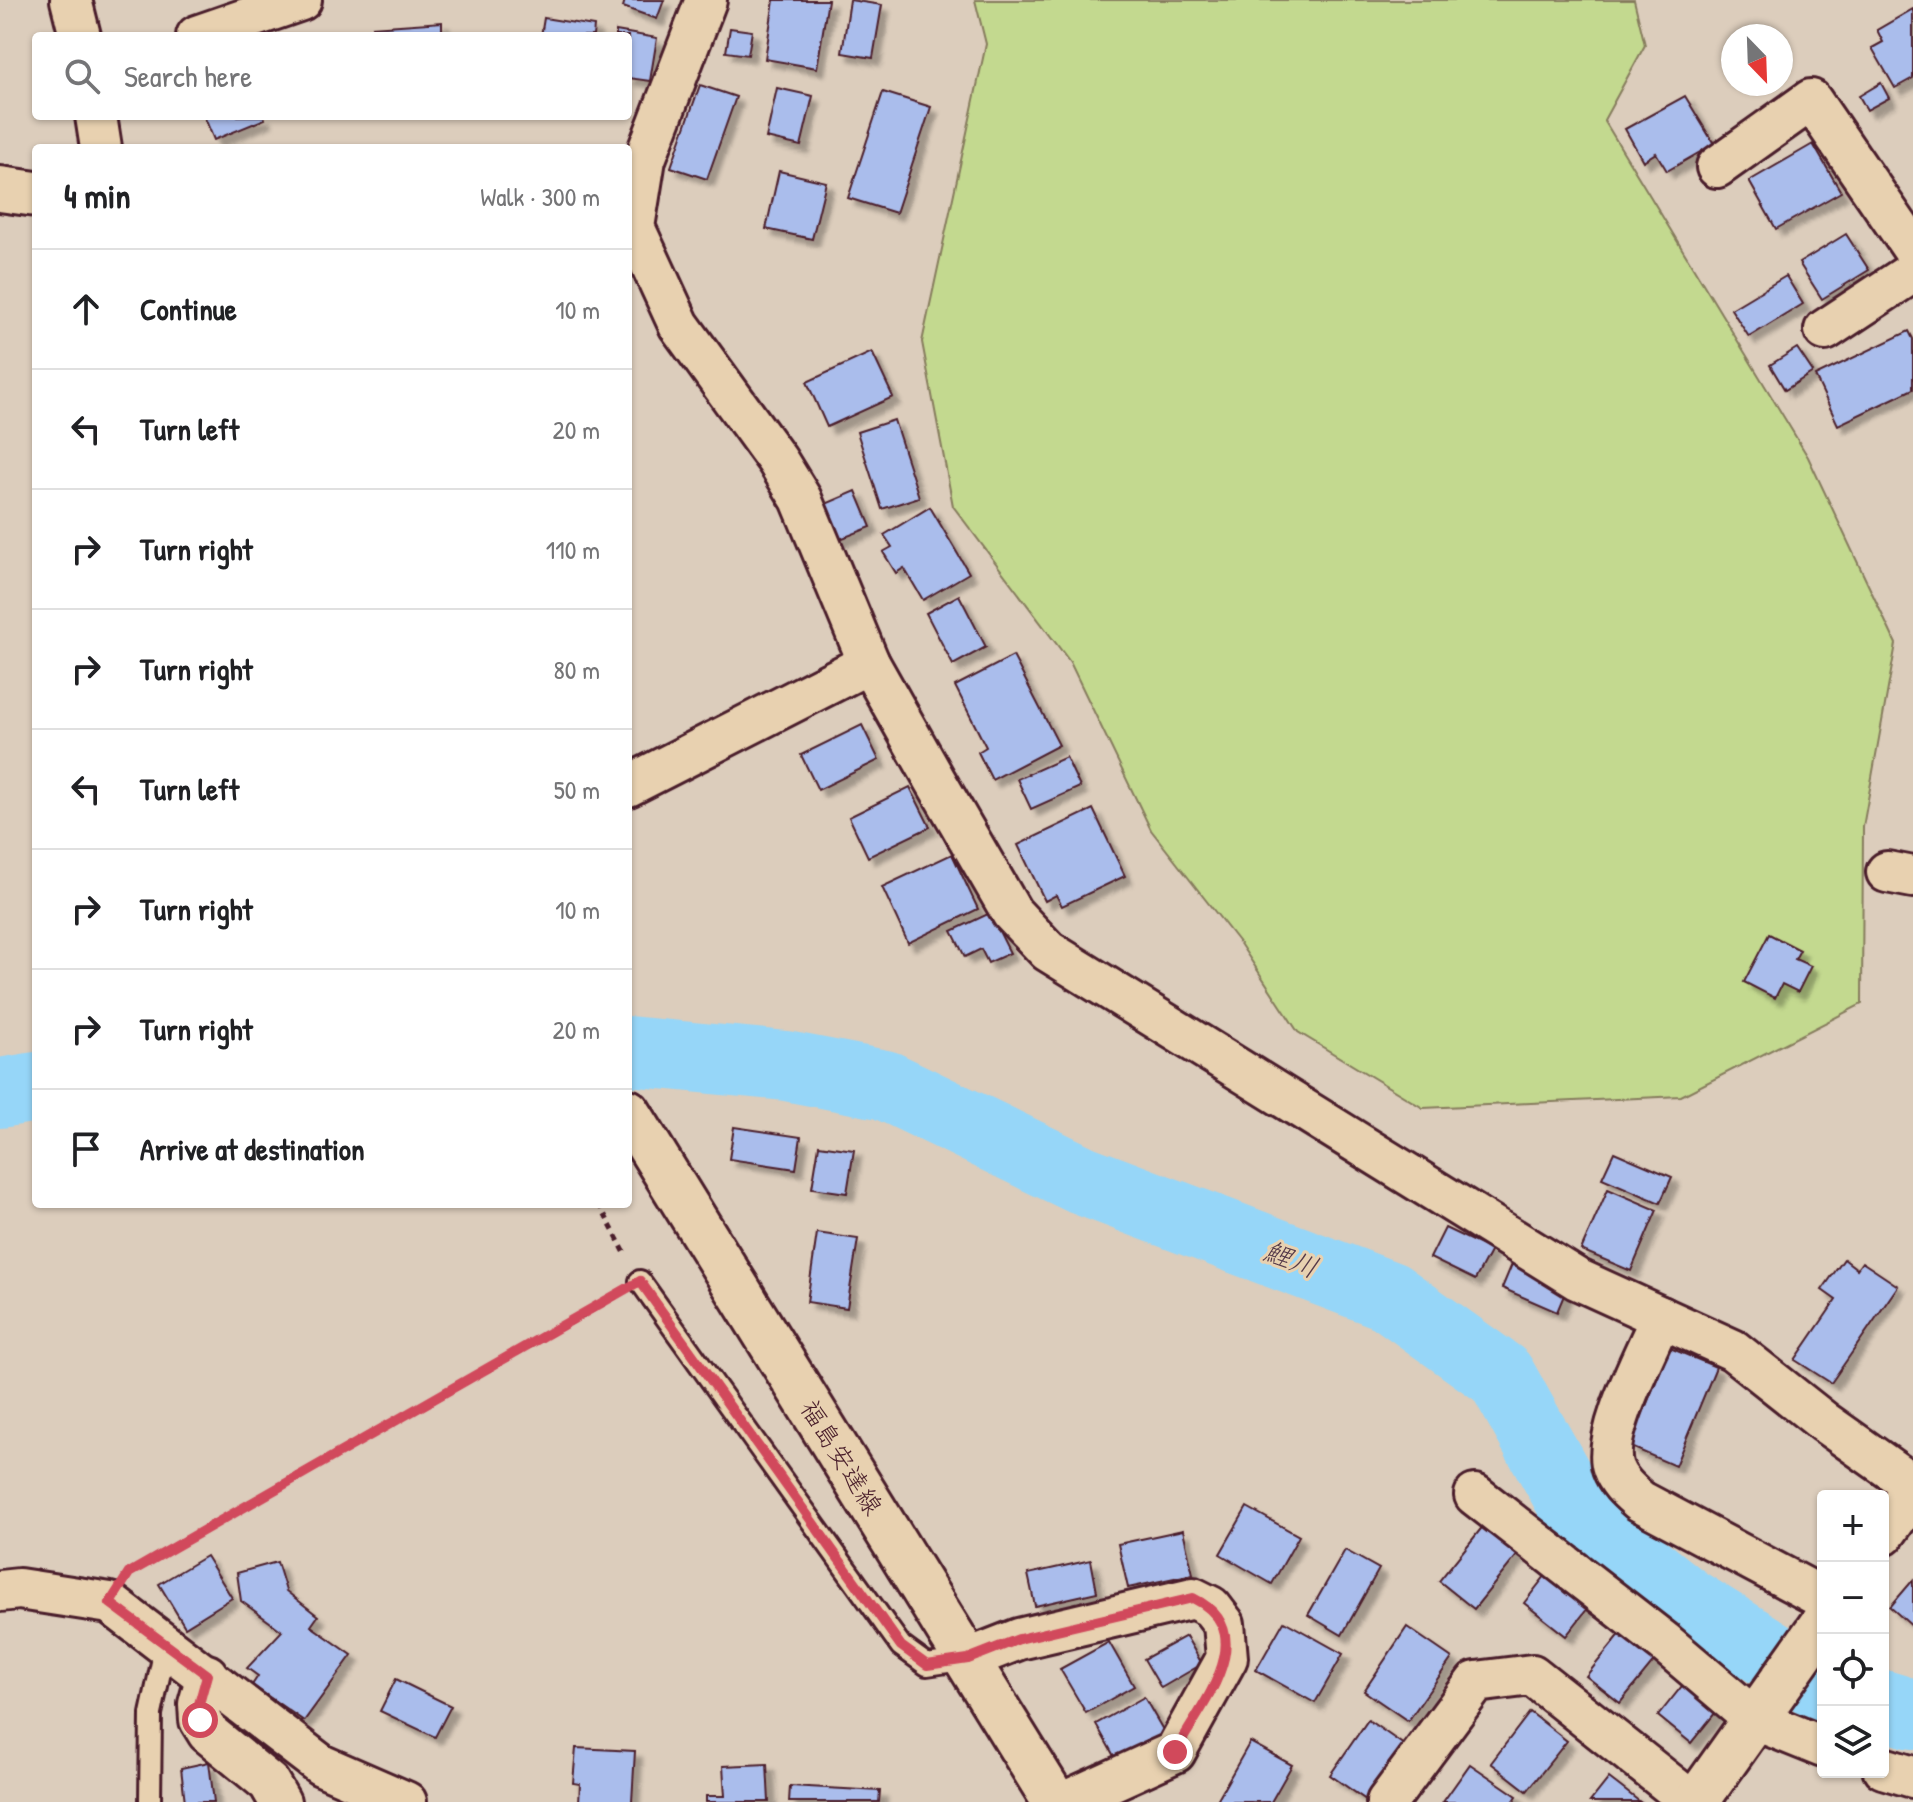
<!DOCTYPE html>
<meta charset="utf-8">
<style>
:root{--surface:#fff;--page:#f2f2f2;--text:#202124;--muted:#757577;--line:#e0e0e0}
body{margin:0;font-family:"Patrick Hand","Klee One",sans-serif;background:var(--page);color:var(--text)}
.controls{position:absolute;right:24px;bottom:24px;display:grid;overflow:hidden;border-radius:8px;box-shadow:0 2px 6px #0004}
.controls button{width:72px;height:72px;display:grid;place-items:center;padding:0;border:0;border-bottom:2px solid var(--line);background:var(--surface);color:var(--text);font:40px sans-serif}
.compass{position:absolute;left:1721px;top:24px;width:72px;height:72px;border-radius:50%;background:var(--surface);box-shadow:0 2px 6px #0004;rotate:157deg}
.stop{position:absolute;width:24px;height:24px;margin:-18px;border:6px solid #d1495b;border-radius:50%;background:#fff}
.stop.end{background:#d1495b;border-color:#fff;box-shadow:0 2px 8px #0008}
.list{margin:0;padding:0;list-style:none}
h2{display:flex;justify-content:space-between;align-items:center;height:104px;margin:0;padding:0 32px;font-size:34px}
h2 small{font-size:26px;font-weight:400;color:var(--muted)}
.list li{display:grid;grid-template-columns:52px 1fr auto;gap:24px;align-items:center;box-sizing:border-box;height:120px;padding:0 32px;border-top:2px solid var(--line)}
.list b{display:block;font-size:30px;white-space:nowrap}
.list em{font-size:26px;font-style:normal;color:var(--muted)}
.icon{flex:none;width:44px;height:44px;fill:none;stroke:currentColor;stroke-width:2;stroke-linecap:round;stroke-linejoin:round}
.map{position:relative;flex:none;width:1913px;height:1802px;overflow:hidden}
.search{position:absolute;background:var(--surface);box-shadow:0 2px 6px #0004;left:32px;top:32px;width:600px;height:88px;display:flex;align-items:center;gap:20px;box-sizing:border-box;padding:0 28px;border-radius:8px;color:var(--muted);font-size:30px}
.panel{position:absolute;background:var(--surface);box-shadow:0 2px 6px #0004;left:32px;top:144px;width:600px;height:1064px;border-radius:8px}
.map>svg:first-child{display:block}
.green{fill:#c3d98f;stroke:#867c5d;stroke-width:2}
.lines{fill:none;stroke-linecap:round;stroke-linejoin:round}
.river{stroke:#96d6f8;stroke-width:70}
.building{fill:#aabdec;stroke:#4a1f2b;stroke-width:2;filter:url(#shadow)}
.lane-casing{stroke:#4a1f2b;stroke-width:26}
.street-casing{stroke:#4a1f2b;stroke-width:46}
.secondary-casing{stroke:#4a1f2b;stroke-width:50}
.path{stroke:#4a1f2b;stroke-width:5;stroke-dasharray:6 6;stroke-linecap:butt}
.lane{stroke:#e8d1b0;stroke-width:20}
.street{stroke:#e8d1b0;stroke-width:40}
.secondary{stroke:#e8d1b0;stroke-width:44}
.route{stroke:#d1495b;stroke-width:10}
.labels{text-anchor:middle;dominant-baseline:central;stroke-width:6;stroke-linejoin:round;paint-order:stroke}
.street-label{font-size:26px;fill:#4a1f2b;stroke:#e8d1b0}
.water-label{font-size:28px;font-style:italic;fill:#553a4a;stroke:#e8d1b0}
</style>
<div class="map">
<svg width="1913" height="1802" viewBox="0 0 1913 1802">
<defs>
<filter id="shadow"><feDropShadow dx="7" dy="7" stdDeviation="2" flood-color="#0004"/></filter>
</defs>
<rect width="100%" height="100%" fill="#dccdbc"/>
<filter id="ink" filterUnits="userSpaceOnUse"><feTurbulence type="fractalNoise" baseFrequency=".0125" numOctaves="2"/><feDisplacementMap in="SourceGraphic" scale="16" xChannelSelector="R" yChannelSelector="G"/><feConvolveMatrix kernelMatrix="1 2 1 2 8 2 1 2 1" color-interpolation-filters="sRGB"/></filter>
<g filter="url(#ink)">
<path class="green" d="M 975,0 L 1634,0 L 1645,45 L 1604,120 L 1808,457 L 1896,644 L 1863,827 L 1862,1004 L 1681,1096 L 1423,1108 L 1298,1032 L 1241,945 L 1151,830 L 1070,662 L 953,506 L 922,342 L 986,44 Z"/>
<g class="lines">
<g class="river">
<path d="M 628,1051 L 786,1066 L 885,1085 L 1082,1180 L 1389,1296 L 1501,1376 L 1579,1516 L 1688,1603 L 1823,1687"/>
<path d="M 0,1093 L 36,1087"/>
<path d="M 1883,1705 L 1913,1714"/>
</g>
</g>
<g class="building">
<path d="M 625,0 L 664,0 L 657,19 L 623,7 Z"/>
<path d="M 774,0 L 828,0 L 817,68 L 765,59 Z"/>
<path d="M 850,0 L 882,5 L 873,58 L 842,53 Z"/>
<path d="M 1913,9 L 1913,78 L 1895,88 L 1872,48 L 1883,42 L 1877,30 Z"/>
<path d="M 544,18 L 594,26 L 593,36 L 541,36 Z"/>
<path d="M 442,22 L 442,36 L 372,36 L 372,27 Z"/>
<path d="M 730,28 L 752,31 L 748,55 L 726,52 Z"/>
<path d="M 616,31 L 657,38 L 650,81 L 628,78 L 628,36 L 616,36 Z"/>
<path d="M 1881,83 L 1889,98 L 1867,110 L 1859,96 Z"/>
<path d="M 700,85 L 736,97 L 707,179 L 671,167 Z"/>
<path d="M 777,88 L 813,96 L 801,146 L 766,138 Z"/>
<path d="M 883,92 L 931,107 L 896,213 L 848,198 Z"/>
<path d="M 1685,96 L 1714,144 L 1667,171 L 1656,153 L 1643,161 L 1625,129 Z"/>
<path d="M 204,116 L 264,116 L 265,119 L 214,140 Z"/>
<path d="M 1813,144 L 1841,192 L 1776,229 L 1749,181 Z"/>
<path d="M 779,171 L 826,182 L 812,239 L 766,229 Z"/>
<path d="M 1846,234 L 1869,270 L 1822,299 L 1799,263 Z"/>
<path d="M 1786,276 L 1803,304 L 1749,337 L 1731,309 Z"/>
<path d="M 1909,331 L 1913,339 L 1913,389 L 1838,425 L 1815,376 Z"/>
<path d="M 1797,348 L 1813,372 L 1785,390 L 1770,365 Z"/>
<path d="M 872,352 L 893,397 L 827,427 L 807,382 Z"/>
<path d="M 894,420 L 919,497 L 882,509 L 857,432 Z"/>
<path d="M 856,491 L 871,527 L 835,541 L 821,506 Z"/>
<path d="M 930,507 L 969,573 L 923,600 L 904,568 L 896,573 L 883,552 L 892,547 L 884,535 Z"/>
<path d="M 959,595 L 986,647 L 953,665 L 926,613 Z"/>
<path d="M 1013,656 L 1059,745 L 992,780 L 978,752 L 986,747 L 955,686 Z"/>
<path d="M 862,725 L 879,760 L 818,790 L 801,755 Z"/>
<path d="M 1066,757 L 1080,787 L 1031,809 L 1017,779 Z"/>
<path d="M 910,787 L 930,827 L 868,857 L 849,817 Z"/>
<path d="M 1093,809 L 1125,876 L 1062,906 L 1056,895 L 1045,901 L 1018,845 Z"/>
<path d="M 952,854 L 978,909 L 908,943 L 882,887 Z"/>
<path d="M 990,913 L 1010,953 L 988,963 L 981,949 L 965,957 L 952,931 Z"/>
<path d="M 1769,934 L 1800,950 L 1795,959 L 1811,966 L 1798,992 L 1782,984 L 1775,998 L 1744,982 Z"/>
<path d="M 734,1127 L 801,1137 L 796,1169 L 729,1159 Z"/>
<path d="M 819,1145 L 854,1150 L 847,1193 L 812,1188 Z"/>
<path d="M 1614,1152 L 1672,1177 L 1660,1203 L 1602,1178 Z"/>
<path d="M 1608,1189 L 1657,1210 L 1631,1271 L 1581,1250 Z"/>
<path d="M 1445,1228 L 1491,1250 L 1475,1280 L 1430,1258 Z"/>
<path d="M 817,1233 L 858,1239 L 847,1308 L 807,1302 Z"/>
<path d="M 1844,1259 L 1857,1269 L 1862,1262 L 1898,1286 L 1831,1383 L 1795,1360 L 1836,1300 L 1822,1290 Z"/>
<path d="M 1512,1264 L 1567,1288 L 1557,1312 L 1502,1288 Z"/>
<path d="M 1670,1348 L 1716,1367 L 1675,1466 L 1629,1446 Z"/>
<path d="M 1247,1507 L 1299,1536 L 1272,1584 L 1220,1554 Z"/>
<path d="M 1484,1525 L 1519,1553 L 1474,1609 L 1439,1581 Z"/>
<path d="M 1183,1530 L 1193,1574 L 1128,1588 L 1118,1544 Z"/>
<path d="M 1345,1550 L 1379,1569 L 1342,1635 L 1308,1615 Z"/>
<path d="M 206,1556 L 232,1598 L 185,1627 L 159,1584 Z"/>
<path d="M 1091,1560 L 1097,1592 L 1035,1606 L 1028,1574 Z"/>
<path d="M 277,1562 L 286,1591 L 318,1616 L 311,1626 L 352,1655 L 304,1721 L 252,1685 L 258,1676 L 247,1668 L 282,1631 L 241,1601 L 237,1573 Z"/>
<path d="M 1553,1566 L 1595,1599 L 1566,1636 L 1524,1603 Z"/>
<path d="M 1913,1580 L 1913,1627 L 1890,1607 Z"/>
<path d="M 1284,1621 L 1343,1654 L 1315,1703 L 1256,1670 Z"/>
<path d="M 1407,1627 L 1452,1658 L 1408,1721 L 1364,1691 Z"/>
<path d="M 1626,1627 L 1660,1654 L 1620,1703 L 1586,1676 Z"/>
<path d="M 1186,1636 L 1202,1664 L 1161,1688 L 1144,1659 Z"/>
<path d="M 1109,1642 L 1134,1686 L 1086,1713 L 1060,1669 Z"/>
<path d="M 1690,1676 L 1724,1702 L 1691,1743 L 1658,1716 Z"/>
<path d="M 396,1679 L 451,1706 L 435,1737 L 380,1711 Z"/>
<path d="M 1144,1697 L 1167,1737 L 1119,1765 L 1096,1724 Z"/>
<path d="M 1530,1712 L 1567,1741 L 1527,1791 L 1491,1763 Z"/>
<path d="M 1368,1720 L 1404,1745 L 1366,1800 L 1330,1775 Z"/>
<path d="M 1250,1742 L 1292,1765 L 1271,1802 L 1216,1802 Z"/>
<path d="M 576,1748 L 635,1751 L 632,1802 L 579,1802 L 580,1784 L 573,1783 Z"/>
<path d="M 209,1762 L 214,1802 L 185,1802 L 181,1768 Z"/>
<path d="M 767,1764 L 769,1802 L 706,1802 L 706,1796 L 725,1796 L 723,1766 Z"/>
<path d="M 1470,1764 L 1517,1796 L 1513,1802 L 1443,1802 Z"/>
<path d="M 1609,1778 L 1640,1802 L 1590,1802 Z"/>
<path d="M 790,1786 L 880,1791 L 879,1802 L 789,1802 Z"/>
</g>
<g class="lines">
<g class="lane-casing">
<g id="lane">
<path d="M 640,1281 L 901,1646 L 927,1665 L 968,1659"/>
<path d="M 150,1802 L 151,1714 L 166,1644"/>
</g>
</g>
<g class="street-casing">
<g id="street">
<path d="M 71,0 L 80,36"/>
<path d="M 706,0 L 645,159 L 634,227 L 679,325 L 777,460 L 801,499 L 869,663 L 935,780 L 1012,913 L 1048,951 L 1577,1279 L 1733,1350 L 1824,1422 L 1913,1485"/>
<path d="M 197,36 L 301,0"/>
<path d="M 96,116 L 101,148"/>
<path d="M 1717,167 L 1811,100 L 1913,249"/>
<path d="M 1825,330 L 1913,272"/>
<path d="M 628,786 L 869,663"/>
<path d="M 1887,872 L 1913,877"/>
<path d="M 1661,1317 C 1647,1351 1601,1435 1613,1468 C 1618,1482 1629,1491 1640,1501 L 1823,1598"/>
<path d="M 1475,1495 L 1664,1642 L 1756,1720 L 1823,1747"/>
<path d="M 0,1591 L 19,1589 L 110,1603 L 321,1765 L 406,1802"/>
<path d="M 968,1659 L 1019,1639 L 1193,1598 L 1211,1607 L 1224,1624 L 1227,1658 L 1175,1752 L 1065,1802"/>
<path d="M 207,1675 L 199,1704 L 200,1720 L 208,1733 L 269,1783 L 280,1802"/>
<path d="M 1883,1768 L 1913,1777"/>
<path d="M 1387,1802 L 1476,1682 L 1532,1675 L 1692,1802"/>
</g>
</g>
<g class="secondary-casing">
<g id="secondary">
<path d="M 0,189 L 36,194"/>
<path d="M 628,1112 L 1055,1802"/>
<path d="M 1883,1533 L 1913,1491"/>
<path d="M 1696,1802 L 1823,1623"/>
</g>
</g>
<g class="path">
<path d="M 599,1204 L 626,1255"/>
<path d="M 131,1572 L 616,1296"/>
</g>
<use href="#lane" class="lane"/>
<use href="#street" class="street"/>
<use href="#secondary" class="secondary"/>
</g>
</g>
<g class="lines" filter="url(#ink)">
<path class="route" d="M 200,1720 L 199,1704 L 207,1675 L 110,1603 L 129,1573 L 640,1281 L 901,1646 L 927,1665 L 968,1659 L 1019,1639 L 1193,1598 C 1264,1633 1201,1705 1175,1752"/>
</g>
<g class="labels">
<g class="street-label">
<text transform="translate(842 1457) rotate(58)">福島安達線</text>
</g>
<g class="water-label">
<text transform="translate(1291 1259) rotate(21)">鯉川</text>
</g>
</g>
</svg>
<div class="controls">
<button>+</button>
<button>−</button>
<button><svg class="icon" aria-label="locate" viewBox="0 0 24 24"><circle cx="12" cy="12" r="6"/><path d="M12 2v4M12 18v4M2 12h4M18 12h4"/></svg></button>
<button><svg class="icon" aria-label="layers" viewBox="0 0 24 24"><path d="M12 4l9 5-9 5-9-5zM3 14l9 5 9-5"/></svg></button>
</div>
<svg class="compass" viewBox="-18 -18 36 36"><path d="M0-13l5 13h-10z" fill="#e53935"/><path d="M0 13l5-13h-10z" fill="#757577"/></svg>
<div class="stop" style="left:200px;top:1720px"></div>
<div class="stop end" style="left:1175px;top:1752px"></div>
<div class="search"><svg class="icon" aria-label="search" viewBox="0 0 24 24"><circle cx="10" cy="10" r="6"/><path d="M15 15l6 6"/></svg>Search here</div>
<section class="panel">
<h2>4 min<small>Walk · 300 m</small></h2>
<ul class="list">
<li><svg class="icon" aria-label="ahead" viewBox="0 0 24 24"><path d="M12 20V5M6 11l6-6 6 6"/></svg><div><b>Continue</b></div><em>10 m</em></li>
<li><svg class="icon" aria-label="left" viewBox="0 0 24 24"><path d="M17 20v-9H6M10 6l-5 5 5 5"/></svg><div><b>Turn left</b></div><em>20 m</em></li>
<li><svg class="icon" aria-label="right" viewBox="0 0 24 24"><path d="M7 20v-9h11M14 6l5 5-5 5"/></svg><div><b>Turn right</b></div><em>110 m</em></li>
<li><svg class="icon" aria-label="right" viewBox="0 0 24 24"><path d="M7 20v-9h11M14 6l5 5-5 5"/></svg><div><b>Turn right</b></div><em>80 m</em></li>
<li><svg class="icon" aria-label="left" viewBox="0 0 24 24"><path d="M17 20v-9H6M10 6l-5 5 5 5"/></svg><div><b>Turn left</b></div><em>50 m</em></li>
<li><svg class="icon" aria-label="right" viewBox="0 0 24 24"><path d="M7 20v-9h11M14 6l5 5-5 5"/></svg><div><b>Turn right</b></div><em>10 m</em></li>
<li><svg class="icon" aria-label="right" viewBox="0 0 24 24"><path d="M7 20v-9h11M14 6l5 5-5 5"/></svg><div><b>Turn right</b></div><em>20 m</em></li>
<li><svg class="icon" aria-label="arrive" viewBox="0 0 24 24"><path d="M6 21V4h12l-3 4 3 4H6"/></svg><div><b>Arrive at destination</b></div></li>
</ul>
</section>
</div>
